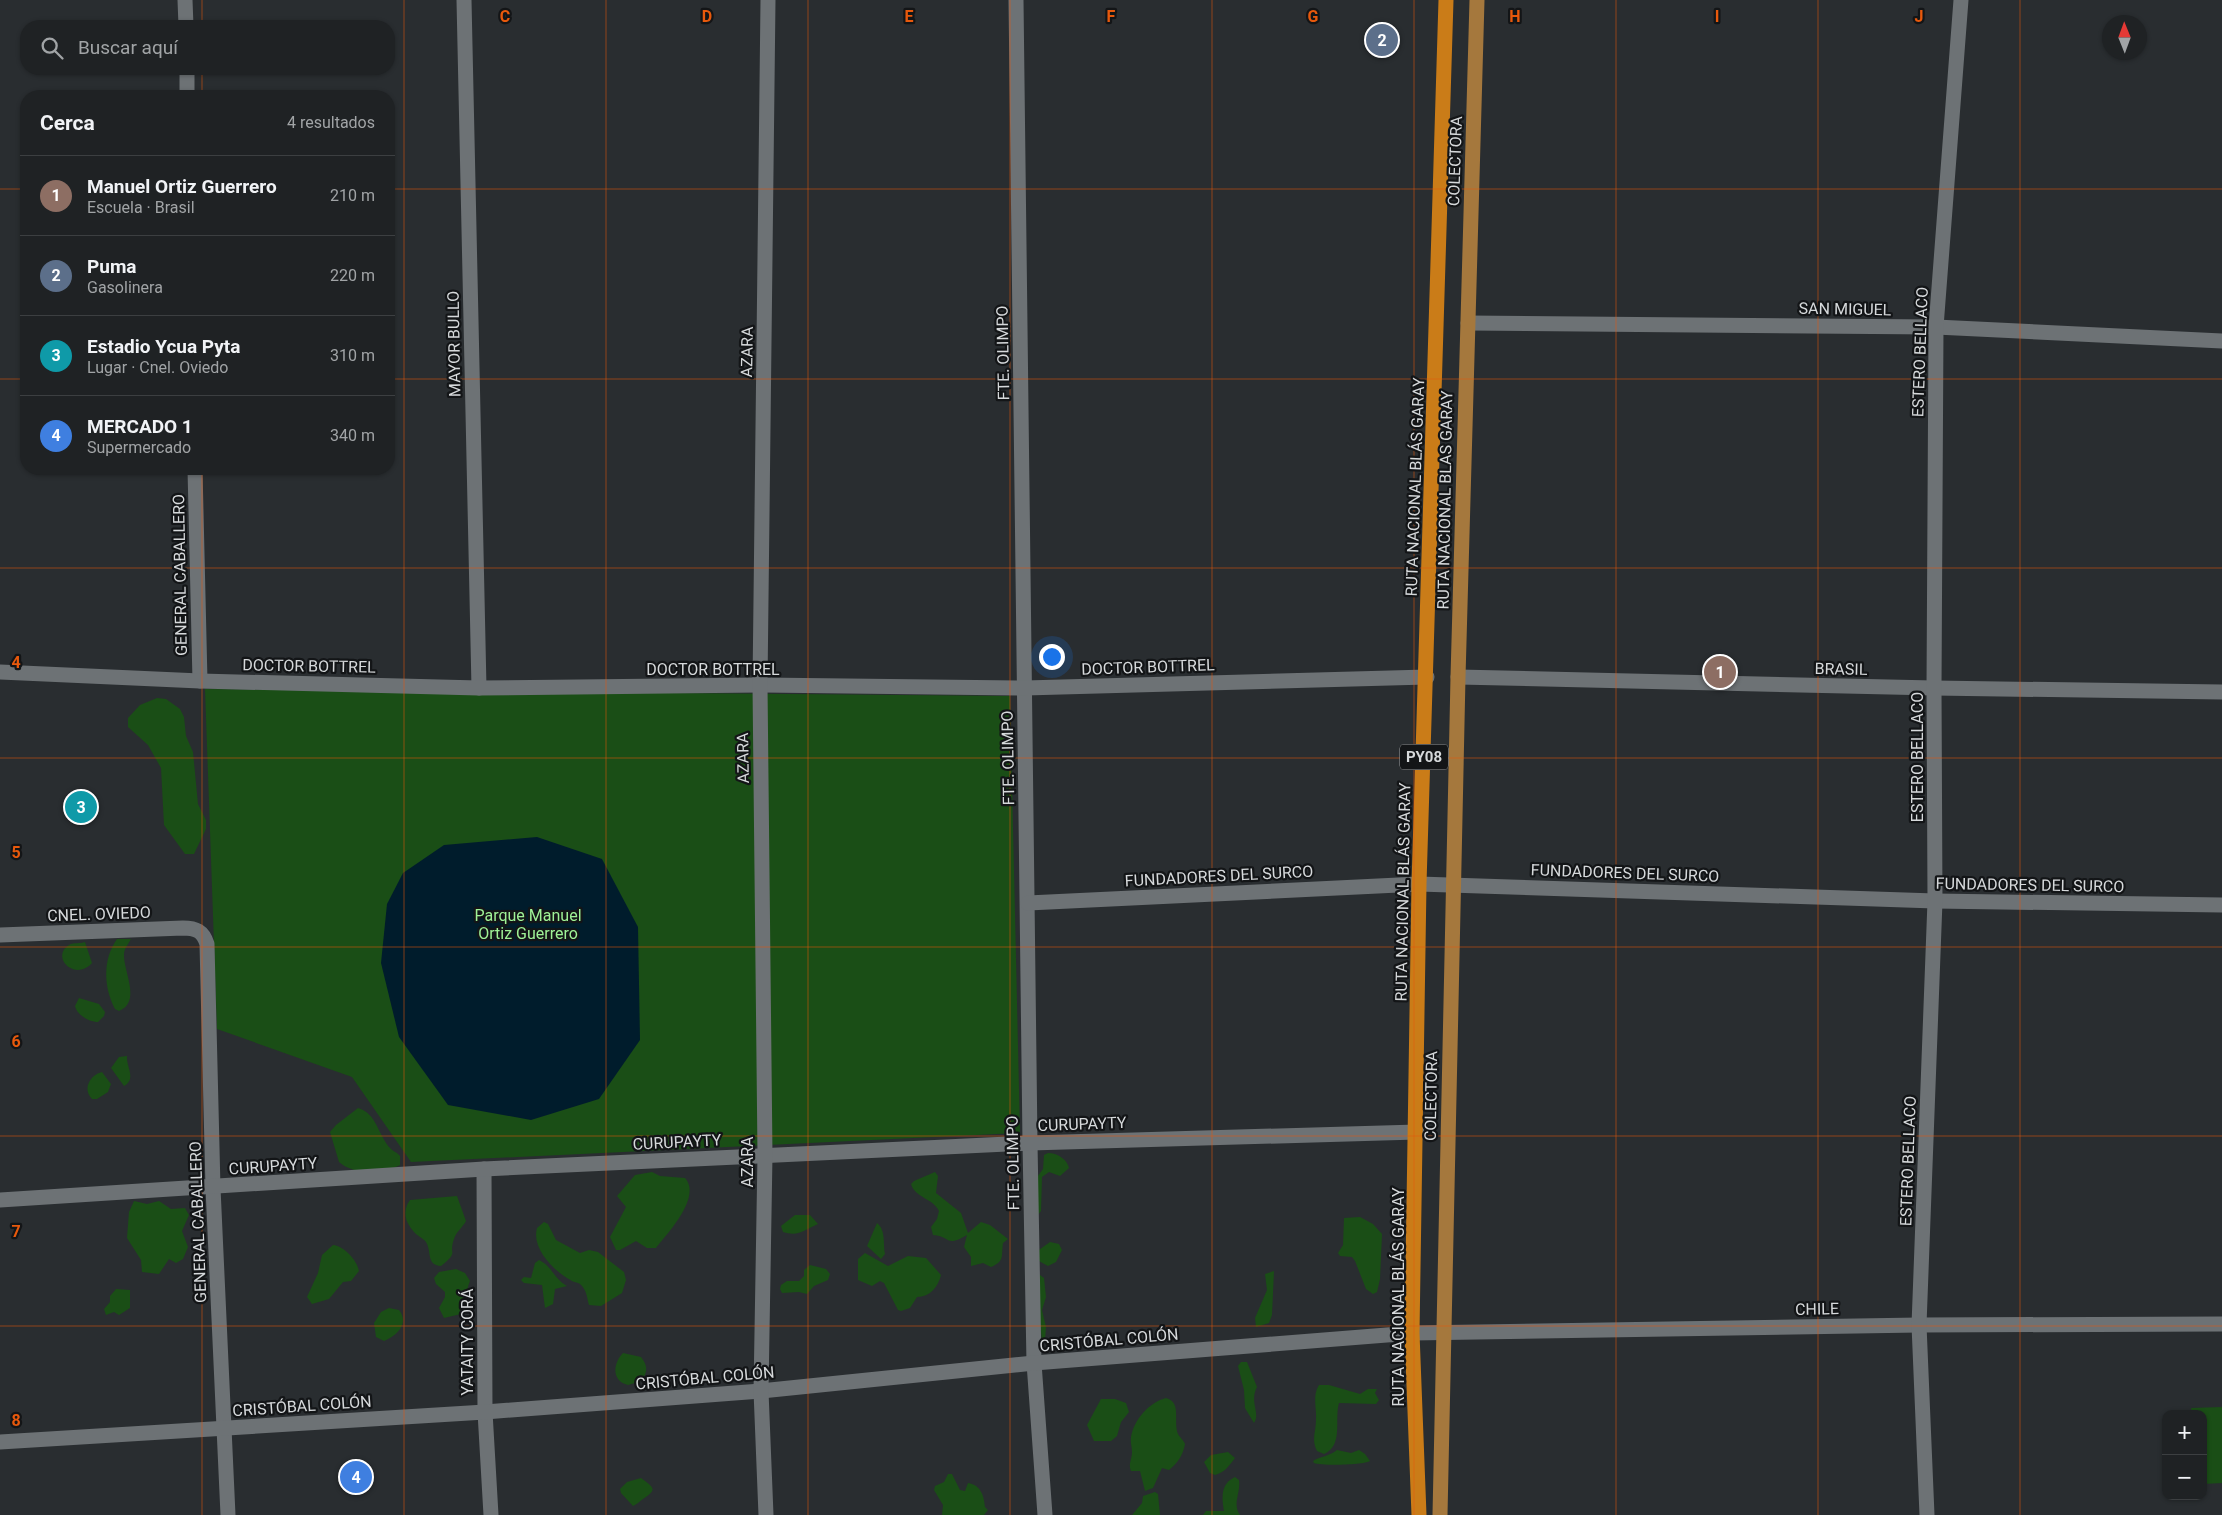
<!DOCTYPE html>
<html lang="es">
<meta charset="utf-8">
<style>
:root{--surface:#1f2224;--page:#272a2c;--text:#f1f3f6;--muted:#a1a4a6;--line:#3c3f41;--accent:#b45309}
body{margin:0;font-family:Roboto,sans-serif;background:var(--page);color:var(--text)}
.controls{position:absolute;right:15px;bottom:15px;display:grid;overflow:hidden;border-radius:10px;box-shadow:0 1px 4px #0004}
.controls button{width:45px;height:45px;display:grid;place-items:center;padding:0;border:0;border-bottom:1px solid var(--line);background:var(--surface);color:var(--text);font:25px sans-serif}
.compass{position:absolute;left:2102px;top:15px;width:45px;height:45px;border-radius:50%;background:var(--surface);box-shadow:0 1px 4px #0004;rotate:359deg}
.you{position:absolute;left:1051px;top:656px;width:18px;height:18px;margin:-12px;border:4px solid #fff;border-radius:50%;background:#1a73e8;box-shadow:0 0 0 8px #1a73e833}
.badge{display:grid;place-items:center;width:32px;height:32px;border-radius:50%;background:var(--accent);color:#fff;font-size:16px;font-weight:700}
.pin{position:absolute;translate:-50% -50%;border:2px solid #fff;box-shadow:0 1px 5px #0006}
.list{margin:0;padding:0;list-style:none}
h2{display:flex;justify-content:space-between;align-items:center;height:65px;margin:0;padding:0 20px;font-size:21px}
h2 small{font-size:16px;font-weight:400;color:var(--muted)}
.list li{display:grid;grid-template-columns:32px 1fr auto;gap:15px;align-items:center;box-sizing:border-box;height:80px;padding:0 20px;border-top:1px solid var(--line)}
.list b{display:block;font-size:19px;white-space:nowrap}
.list p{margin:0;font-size:16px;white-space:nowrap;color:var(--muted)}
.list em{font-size:16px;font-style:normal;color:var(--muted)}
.icon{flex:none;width:28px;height:28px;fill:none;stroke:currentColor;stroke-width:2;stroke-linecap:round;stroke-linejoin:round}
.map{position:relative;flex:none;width:2222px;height:1515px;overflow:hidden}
.search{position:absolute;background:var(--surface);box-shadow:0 1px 4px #0004;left:20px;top:20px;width:375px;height:55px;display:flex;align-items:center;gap:12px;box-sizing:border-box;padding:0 18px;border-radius:20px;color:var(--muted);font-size:19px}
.panel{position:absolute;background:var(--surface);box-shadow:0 1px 4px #0004;left:20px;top:90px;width:375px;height:385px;border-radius:20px}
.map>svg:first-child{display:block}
.green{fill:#1a4e16}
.water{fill:#001c2c}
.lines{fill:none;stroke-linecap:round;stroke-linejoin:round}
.minor{stroke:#6d7275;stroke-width:15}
.major{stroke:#a5783d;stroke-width:15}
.highway{stroke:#ca7c18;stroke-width:15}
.grid{fill:none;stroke:#e8590c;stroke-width:1;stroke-opacity:0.55}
.labels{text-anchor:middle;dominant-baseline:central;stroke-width:4.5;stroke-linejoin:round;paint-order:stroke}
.shield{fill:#131517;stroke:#9c9ea0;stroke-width:1}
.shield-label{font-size:15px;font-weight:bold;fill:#d6d9db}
.street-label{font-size:16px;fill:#d6d9db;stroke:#131517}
.park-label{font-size:16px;fill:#9ff297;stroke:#131517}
.grid-label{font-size:16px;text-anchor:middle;font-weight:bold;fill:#e8590c;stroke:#131517;stroke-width:4.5;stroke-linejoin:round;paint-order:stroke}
</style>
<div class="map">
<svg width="2222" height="1515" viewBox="0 0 2222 1515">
<rect width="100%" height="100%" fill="#292d30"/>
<g class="green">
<path d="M 205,689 L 1010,696 L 1020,1133 L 411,1162 L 352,1077 L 217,1029 Z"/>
<path d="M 157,698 L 166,699 L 180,709 L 184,717 L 186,736 L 193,752 L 198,804 L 206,820 L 206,829 L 194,854 L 185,854 L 164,825 L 161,768 L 148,745 L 128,727 L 128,718 L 140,705 Z"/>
<path d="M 117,939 L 131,939 C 129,943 124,949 124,954 C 123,971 142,1002 119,1011 L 115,1009 C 104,988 102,960 117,939 Z"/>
<path d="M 85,942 L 92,963 C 75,982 50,957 69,945 C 74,942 80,944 85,942 Z"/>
<path d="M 79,998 L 99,1004 L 105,1012 L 104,1016 L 98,1022 C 89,1022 77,1015 75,1006 Z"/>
<path d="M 127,1056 C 126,1067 137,1079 124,1086 L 111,1068 L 119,1057 Z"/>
<path d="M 102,1072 L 111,1084 L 108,1092 L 97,1099 L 92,1099 C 82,1089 90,1075 102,1072 Z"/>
<path d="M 358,1108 C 377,1113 378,1136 391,1149 C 394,1152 397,1152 400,1156 L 400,1165 C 384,1174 353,1175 339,1162 L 330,1132 L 336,1125 Z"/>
<path d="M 1048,1153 C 1057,1153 1067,1159 1069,1168 L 1060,1176 L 1049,1172 L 1042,1177 L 1041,1211 L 1038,1215 L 1035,1180 L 1043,1169 L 1044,1155 Z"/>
<path d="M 652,1172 L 660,1176 L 685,1178 C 702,1197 668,1233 656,1248 L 647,1248 L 636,1241 L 620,1250 L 616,1250 L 610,1237 L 626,1207 L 617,1196 L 635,1175 Z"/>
<path d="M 935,1172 L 938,1176 L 936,1193 L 961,1213 L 968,1233 L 981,1222 L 990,1225 L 1008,1239 L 1003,1243 C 1001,1257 1005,1261 991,1267 L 983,1263 L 971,1266 L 971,1257 L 964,1247 L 967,1235 C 945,1248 951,1236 933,1235 L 931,1227 L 937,1219 L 939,1211 C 933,1198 915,1198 911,1184 L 914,1181 Z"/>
<path d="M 457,1196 L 466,1221 C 463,1227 456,1232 454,1239 C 448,1255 460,1251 441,1266 C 426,1265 432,1252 426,1242 C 422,1237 417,1236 414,1232 C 405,1222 402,1211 410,1200 Z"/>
<path d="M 134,1201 L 147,1204 L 159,1201 L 171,1209 L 185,1208 L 189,1215 L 182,1231 L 188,1247 L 183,1259 L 176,1263 L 169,1259 L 159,1274 L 142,1272 L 141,1260 L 127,1238 L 129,1212 Z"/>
<path d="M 795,1215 L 810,1215 L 818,1224 C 804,1230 799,1237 783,1232 L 781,1226 Z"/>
<path d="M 1360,1217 L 1373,1224 L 1382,1234 L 1380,1279 L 1377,1292 L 1373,1294 L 1366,1289 L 1355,1261 L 1352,1257 L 1340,1256 L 1338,1253 L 1343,1245 L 1344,1218 Z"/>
<path d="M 544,1222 L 548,1224 L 556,1240 L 580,1253 L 589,1250 L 598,1252 L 624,1272 L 626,1280 L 622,1293 L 601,1306 L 589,1305 C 587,1298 587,1292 582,1286 C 579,1282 576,1283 572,1281 C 555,1272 531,1249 537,1228 Z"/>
<path d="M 877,1223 C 886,1230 883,1244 885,1254 L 881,1259 L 867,1246 Z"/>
<path d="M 1050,1242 L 1059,1244 L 1062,1250 L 1056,1262 L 1048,1266 L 1037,1260 L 1036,1252 Z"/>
<path d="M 333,1245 C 344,1246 357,1260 359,1271 L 351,1281 L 343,1282 L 329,1299 L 312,1304 L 307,1297 L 318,1273 L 322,1255 Z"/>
<path d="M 865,1253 L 888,1266 L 908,1256 L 926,1258 L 941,1275 C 938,1287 930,1297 917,1297 L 910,1308 L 901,1311 L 898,1310 L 884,1283 L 880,1281 L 872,1286 L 858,1280 L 858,1259 Z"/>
<path d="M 539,1260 C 552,1266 554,1279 567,1286 L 555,1289 L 553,1304 L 545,1308 L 542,1285 L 524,1283 L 521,1280 L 524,1277 L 531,1278 L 535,1263 Z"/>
<path d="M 810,1265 L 826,1269 L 830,1274 L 828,1280 L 814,1286 L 807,1294 L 799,1292 L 782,1293 L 780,1289 L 781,1285 L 787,1281 L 799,1281 L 804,1276 L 804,1270 Z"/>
<path d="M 456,1269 L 465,1273 L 470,1281 C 464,1294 471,1302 461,1314 L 444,1318 L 439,1308 L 445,1297 L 445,1292 L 436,1284 L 434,1278 L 439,1272 Z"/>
<path d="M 1274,1271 L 1272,1315 L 1269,1323 L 1256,1327 L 1255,1318 L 1267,1290 L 1265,1274 Z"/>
<path d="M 1040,1275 L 1044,1278 L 1046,1297 L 1042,1310 L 1046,1327 L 1045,1340 L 1042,1342 L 1036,1276 Z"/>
<path d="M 116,1289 L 130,1290 L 130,1308 L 119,1315 L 114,1312 L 106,1315 L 104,1309 L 110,1302 L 110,1296 Z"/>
<path d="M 389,1308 L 399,1310 C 410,1324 396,1336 384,1341 L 376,1337 L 374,1323 L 381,1312 Z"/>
<path d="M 623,1353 L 641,1357 C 648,1366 648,1372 641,1381 L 628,1385 C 611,1381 613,1363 623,1353 Z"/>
<path d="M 1241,1362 L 1247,1362 L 1257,1387 C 1249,1402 1261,1414 1254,1423 L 1245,1408 L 1244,1390 L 1238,1366 Z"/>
<path d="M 1319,1385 L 1329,1385 L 1360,1394 L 1368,1389 L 1377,1389 L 1375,1393 L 1379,1400 L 1376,1404 L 1339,1403 C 1334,1420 1344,1445 1324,1454 L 1317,1451 C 1311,1440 1316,1431 1316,1420 C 1317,1409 1312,1395 1319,1385 Z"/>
<path d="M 1166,1398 C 1182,1402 1173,1421 1178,1434 C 1180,1438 1183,1439 1185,1444 C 1183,1455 1178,1463 1169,1470 L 1162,1468 L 1153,1488 L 1145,1491 L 1140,1471 L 1131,1471 C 1128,1464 1132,1459 1132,1452 C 1132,1447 1130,1442 1131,1437 C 1134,1419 1150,1402 1166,1398 Z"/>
<path d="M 1101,1399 L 1115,1399 L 1126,1403 L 1129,1412 L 1121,1422 L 1117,1436 L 1111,1441 L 1094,1441 L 1087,1425 Z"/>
<path d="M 2222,1407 L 2222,1483 L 2203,1484 L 2203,1414 L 2192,1414 L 2191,1408 Z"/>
<path d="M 1337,1450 L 1351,1453 L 1359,1450 L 1365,1454 L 1370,1461 C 1364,1465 1322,1466 1314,1463 L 1313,1461 C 1321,1456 1330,1456 1337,1450 Z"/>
<path d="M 1228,1452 L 1235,1458 C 1229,1466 1225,1472 1215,1475 L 1210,1473 L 1204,1462 L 1211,1455 Z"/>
<path d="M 948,1474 L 952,1474 L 960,1490 L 965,1491 L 968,1483 C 981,1485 984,1496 985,1507 L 988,1510 L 984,1515 L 942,1515 L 943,1505 L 934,1490 L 935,1486 L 944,1482 Z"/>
<path d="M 1235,1477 L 1239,1480 C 1241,1493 1232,1503 1240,1515 L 1203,1515 L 1206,1511 L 1224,1511 C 1222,1498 1220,1484 1235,1477 Z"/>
<path d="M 641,1478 C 654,1488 658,1489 643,1499 C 639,1502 637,1504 633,1506 L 621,1493 L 620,1489 L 627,1482 Z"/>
<path d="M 1155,1492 L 1158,1494 L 1160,1515 L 1132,1515 L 1142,1503 L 1143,1496 Z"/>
</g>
<path class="water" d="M 537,837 L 602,859 L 638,927 L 640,1040 L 599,1099 L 531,1120 L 448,1105 L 399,1037 L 381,963 L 387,904 L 403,873 L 444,845 Z"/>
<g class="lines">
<g class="minor">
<path d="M 185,0 L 186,26"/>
<path d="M 464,0 L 479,688"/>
<path d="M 1016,0 L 1030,1143 L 1034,1363 L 1045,1515"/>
<path d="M 187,69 L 187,96"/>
<path d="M 1468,323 L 1936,327 L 2222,341"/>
<path d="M 195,469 L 200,681"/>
<path d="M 0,672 L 200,681 L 479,688 L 760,685 L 1025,688 L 1427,677"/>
<path d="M 1458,677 L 1934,688 L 2222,692"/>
<path d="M 1028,903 L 1419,884 L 1935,901 L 2222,905"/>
<path d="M 0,935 L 183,928 C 196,928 203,931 207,944 L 213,1188 L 228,1515"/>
<path d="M 484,1169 L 485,1412 L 491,1515"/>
<path d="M 0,1200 L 484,1169 L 1030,1143 L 1417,1132"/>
<path d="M 0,1442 L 485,1412 L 761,1391 L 1034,1363 L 1412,1333 L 1919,1325 L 2222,1324"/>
<path d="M 766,1515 L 761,1391 L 765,1155 L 760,685 L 768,0"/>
<path d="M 1927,1515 L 1919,1325 L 1935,901 L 1934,688 L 1936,327 L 1961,0"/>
</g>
<path class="major" d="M 1440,1515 L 1458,677 L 1477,0"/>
<path class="highway" d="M 1419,1515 L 1412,1333 L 1419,884 L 1446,0"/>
</g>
<path class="grid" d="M 202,0 L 202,26M 404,0 L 404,1515M 606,0 L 606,1515M 808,0 L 808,1515M 1010,0 L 1010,1515M 1212,0 L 1212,1515M 1414,0 L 1414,1515M 1616,0 L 1616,1515M 1818,0 L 1818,1515M 2020,0 L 2020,1515M 202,69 L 202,96M 0,189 L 26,189M 389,189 L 2222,189M 0,379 L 26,379M 389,379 L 2222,379M 202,469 L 202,1515M 0,568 L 2222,568M 0,758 L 2222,758M 0,947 L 2222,947M 0,1136 L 2222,1136M 0,1326 L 2222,1326"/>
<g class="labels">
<rect class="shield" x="1400" y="744.5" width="48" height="25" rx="4"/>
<g class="shield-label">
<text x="1424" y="757">PY08</text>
</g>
<g class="street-label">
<text transform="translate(1455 161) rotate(-88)">COLECTORA</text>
<text transform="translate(1845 309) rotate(1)">SAN MIGUEL</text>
<text transform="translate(454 344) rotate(-91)">MAYOR BULLO</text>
<text transform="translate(747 352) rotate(-89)">AZARA</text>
<text transform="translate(1920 352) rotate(-88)">ESTERO BELLACO</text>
<text transform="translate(1003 353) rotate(-91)">FTE. OLIMPO</text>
<text transform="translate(1415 487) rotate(-88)">RUTA NACIONAL BLÁS GARAY</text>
<text transform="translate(1445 500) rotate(-89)">RUTA NACIONAL BLAS GARAY</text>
<text transform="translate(180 575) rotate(-91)">GENERAL CABALLERO</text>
<text transform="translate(309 666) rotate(1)">DOCTOR BOTTREL</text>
<text transform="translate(1148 667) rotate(-2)">DOCTOR BOTTREL</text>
<text x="713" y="669">DOCTOR BOTTREL</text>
<text transform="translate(1841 669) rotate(1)">BRASIL</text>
<text transform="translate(1917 757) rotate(-90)">ESTERO BELLACO</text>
<text transform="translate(743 758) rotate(-91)">AZARA</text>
<text transform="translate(1008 758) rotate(-91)">FTE. OLIMPO</text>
<text transform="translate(1625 873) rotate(2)">FUNDADORES DEL SURCO</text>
<text transform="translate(1219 876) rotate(-3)">FUNDADORES DEL SURCO</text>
<text transform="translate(2030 885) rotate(1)">FUNDADORES DEL SURCO</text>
<text transform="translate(1403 892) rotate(-89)">RUTA NACIONAL BLÁS GARAY</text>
<text transform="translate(99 914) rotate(-2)">CNEL. OVIEDO</text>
<text transform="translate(1431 1096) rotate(-89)">COLECTORA</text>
<text transform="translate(1082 1124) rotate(-2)">CURUPAYTY</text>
<text transform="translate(677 1142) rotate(-3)">CURUPAYTY</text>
<text transform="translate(1908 1161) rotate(-88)">ESTERO BELLACO</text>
<text transform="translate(747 1162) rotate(-90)">AZARA</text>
<text transform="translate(1013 1163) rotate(-91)">FTE. OLIMPO</text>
<text transform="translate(273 1166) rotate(-4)">CURUPAYTY</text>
<text transform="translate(198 1222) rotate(-92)">GENERAL CABALLERO</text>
<text transform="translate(1398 1297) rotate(-90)">RUTA NACIONAL BLÁS GARAY</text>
<text transform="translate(1817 1309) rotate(-1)">CHILE</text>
<text transform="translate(1109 1340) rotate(-5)">CRISTÓBAL COLÓN</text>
<text transform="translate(467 1342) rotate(-90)">YATAITY CORÁ</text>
<text transform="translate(705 1378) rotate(-5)">CRISTÓBAL COLÓN</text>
<text transform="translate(302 1406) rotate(-4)">CRISTÓBAL COLÓN</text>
</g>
<g class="park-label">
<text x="528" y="915">Parque Manuel<tspan x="528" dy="18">Ortiz Guerrero</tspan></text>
</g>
</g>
<g class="grid-label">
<text x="505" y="22">C</text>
<text x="707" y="22">D</text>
<text x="909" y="22">E</text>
<text x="1111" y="22">F</text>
<text x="1313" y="22">G</text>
<text x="1515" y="22">H</text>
<text x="1717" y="22">I</text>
<text x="1919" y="22">J</text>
<text x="16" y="668">4</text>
<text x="16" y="858">5</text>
<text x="16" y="1047">6</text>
<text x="16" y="1237">7</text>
<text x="16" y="1426">8</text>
</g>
</svg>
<div class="controls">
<button>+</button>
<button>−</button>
</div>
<svg class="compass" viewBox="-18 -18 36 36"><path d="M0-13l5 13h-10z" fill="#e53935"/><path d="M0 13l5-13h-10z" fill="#a1a4a6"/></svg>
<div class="you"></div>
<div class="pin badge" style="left:1720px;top:672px;background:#8d6e63">1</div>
<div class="pin badge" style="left:1382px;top:40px;background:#5c6f8a">2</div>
<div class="pin badge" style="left:81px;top:807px;background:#0f9aa8">3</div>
<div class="pin badge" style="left:356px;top:1477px;background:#3f7fe0">4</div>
<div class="search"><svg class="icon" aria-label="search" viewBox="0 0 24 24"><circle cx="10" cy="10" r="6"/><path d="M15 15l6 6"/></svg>Buscar aquí</div>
<section class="panel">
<h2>Cerca<small>4 resultados</small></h2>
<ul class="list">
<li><span class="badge" style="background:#8d6e63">1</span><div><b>Manuel Ortiz Guerrero</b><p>Escuela · Brasil</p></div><em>210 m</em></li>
<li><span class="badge" style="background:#5c6f8a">2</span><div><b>Puma</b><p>Gasolinera</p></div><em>220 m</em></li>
<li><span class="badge" style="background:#0f9aa8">3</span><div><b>Estadio Ycua Pyta</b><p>Lugar · Cnel. Oviedo</p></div><em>310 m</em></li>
<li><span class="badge" style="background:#3f7fe0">4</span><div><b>MERCADO 1</b><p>Supermercado</p></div><em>340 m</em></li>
</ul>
</section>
</div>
